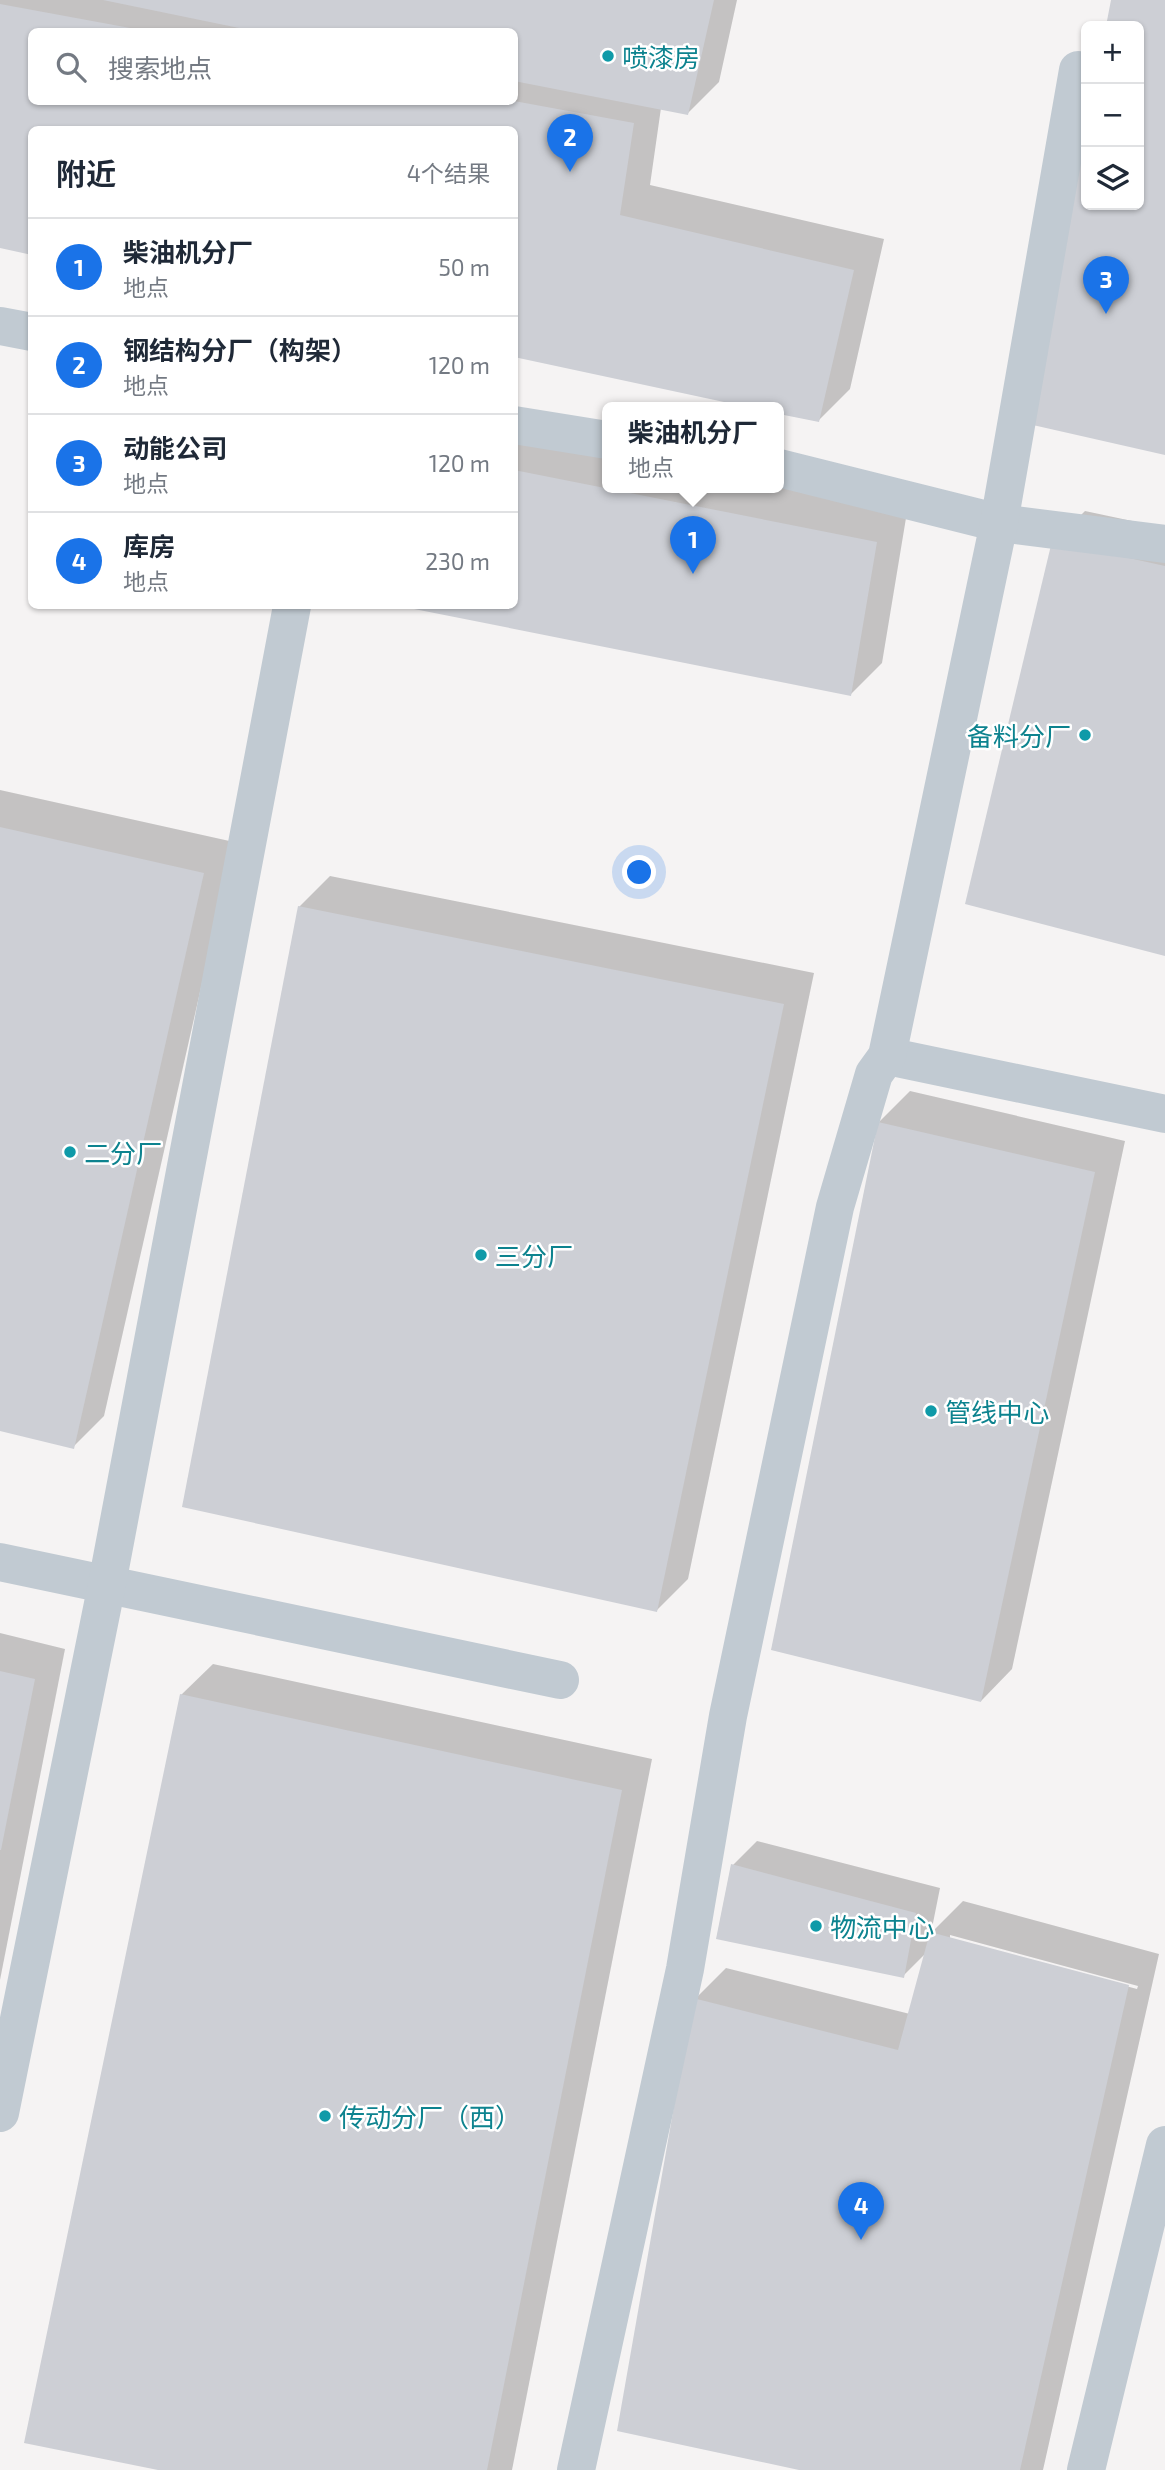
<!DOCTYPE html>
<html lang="zh">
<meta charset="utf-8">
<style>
:root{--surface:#fff;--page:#f2f2f3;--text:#1f2937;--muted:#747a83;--line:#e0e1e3;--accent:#1a73e8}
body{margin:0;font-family:"Exo 2","Noto Sans SC",sans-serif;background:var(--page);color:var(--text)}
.controls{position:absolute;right:21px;top:21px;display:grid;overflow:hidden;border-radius:10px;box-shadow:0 2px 5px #0004}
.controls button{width:63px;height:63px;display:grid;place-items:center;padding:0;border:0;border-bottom:2px solid var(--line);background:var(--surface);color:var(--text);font:35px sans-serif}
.you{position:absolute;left:640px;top:873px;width:24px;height:24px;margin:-18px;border:5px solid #fff;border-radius:50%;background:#1a73e8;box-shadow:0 0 0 10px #1a73e833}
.badge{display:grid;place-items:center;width:46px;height:46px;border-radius:50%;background:var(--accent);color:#fff;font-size:23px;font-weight:700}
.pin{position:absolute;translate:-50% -58px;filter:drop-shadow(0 2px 4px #0008)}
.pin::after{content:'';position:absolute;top:37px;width:24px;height:21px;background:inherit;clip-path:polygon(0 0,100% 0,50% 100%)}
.popup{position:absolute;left:602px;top:402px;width:182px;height:91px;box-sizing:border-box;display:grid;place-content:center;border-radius:10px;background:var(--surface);filter:drop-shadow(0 2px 5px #0005);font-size:23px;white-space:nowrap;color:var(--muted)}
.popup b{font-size:26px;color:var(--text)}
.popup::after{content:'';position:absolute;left:50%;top:100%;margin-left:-14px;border:14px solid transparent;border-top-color:var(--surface)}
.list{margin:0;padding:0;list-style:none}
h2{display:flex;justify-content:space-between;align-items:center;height:91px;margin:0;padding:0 28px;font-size:30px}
h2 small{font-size:23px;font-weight:400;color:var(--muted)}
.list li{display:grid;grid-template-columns:46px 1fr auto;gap:21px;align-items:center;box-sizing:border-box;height:98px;padding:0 28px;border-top:2px solid var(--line)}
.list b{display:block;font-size:26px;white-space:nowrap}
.list p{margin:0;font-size:23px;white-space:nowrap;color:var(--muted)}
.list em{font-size:23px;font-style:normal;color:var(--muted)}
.icon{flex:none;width:38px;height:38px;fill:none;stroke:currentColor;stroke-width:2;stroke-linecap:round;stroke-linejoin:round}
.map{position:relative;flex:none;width:1165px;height:2470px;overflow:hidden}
.search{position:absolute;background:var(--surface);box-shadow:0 2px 5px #0004;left:28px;top:28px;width:490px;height:77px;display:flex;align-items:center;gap:18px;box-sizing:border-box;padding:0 24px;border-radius:10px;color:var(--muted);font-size:26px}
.panel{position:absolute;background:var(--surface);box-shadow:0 2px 5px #0004;left:28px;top:126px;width:490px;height:483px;border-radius:10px}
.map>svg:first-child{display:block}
.shadow{fill:#0003;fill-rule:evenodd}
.building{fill:#cdcfd5}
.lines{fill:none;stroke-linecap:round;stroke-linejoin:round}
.minor{stroke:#c1cad2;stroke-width:38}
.culture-dot{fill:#0f9aa8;stroke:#fff;stroke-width:2.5}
.labels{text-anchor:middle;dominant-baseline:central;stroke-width:5;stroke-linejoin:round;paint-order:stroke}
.culture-label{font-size:26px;fill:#0d838f;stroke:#fff;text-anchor:start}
</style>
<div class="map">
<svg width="1165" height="2470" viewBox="0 0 1165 2470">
<rect width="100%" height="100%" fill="#f5f3f3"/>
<g class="shadow">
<path d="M 0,0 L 737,0 L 719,82 L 688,113 L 661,108 L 650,185 L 884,239 L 850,389 L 819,420 L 779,412 L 779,408 L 514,130 L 32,130 L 0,246 ZM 32,32 L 514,32 L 514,102 L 32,102 Z"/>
<path d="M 1113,0 L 1165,0 L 1165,453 L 1026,421 L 1086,131 L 1086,205 L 1139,205 L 1139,26 L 1108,26 Z"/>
<path d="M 514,433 L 607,452 L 607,488 L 779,486 L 907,512 L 882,663 L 851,694 L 407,606 L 514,606 Z"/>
<path d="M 1085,511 L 1165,528 L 1165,954 L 1054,542 Z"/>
<path d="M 0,790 L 234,842 L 104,1416 L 73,1447 L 0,1430 Z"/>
<path d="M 330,876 L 814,973 L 688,1579 L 656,1611 L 299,907 Z"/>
<path d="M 910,1091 L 1125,1141 L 1012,1669 L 981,1701 L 879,1122 Z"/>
<path d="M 0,1633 L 65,1649 L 0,1980 Z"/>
<path d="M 213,1664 L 652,1759 L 512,2470 L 166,2470 L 181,1695 Z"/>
<path d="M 757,1841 L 940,1888 L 931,1933 L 963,1901 L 1159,1954 L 1043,2470 L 807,2470 L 695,1999 L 726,1968 L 910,2014 L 927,1952 L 903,1976 L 733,1865 ZM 950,1935 L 1138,1986 L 1137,1989 L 950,1939 Z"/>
</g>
<g class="building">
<path d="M 103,0 L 714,0 L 688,115 L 514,81 L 514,32 L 258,32 Z"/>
<path d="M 1111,0 L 1165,0 L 1165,455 L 1024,423 L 1086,128 L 1086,205 L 1139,205 L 1139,26 L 1106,26 Z"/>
<path d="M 0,4 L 141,30 L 32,32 L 32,102 L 514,101 L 634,123 L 620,215 L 854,270 L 819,422 L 779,414 L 779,408 L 752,408 L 514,357 L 514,130 L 32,130 L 32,255 L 0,248 Z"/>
<path d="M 514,470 L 877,542 L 851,696 L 404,607 L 514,606 Z"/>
<path d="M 1052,541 L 1165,566 L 1165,956 L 965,904 Z"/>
<path d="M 0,827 L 204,873 L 74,1449 L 0,1431 Z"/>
<path d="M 298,906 L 784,1004 L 657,1612 L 182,1507 Z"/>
<path d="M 878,1122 L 1095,1172 L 981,1702 L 771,1650 Z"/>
<path d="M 0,1671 L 35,1679 L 1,1850 L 0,1850 Z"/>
<path d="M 180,1694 L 622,1790 L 487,2470 L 158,2470 L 24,2443 Z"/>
<path d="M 731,1864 L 916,1913 L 904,1978 L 716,1939 Z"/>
<path d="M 930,1932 L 1129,1985 L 1020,2470 L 799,2470 L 617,2431 L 693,1998 L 898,2050 Z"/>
</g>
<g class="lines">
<g class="minor">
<path d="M 0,326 L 32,332"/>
<path d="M 514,425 L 607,440"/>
<path d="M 779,468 L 999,523 L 1165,544"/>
<path d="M 887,1056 L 1165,1114"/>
<path d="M 0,1562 L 560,1680"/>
<path d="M 0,2113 L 107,1584 L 292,606"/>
<path d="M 576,2470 L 685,1969 L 728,1716 L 835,1207 L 874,1074 L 887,1056 L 999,523 L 1078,70"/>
<path d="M 1086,2470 L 1165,2145"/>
</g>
</g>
<g class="culture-dot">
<circle cx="608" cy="56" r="7"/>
<circle cx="1085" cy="735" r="7"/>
<circle cx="70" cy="1152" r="7"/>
<circle cx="481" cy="1255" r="7"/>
<circle cx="931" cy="1411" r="7"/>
<circle cx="816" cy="1926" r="7"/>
<circle cx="325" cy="2116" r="7"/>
</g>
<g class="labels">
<g class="culture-label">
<text x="622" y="56">喷漆房</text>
<text x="1071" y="735" text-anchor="end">备料分厂</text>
<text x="84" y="1152">二分厂</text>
<text x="495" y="1255">三分厂</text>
<text x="945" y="1411">管线中心</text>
<text x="830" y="1926">物流中心</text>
<text x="339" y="2116">传动分厂（西）</text>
</g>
</g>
</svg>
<div class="controls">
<button>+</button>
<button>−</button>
<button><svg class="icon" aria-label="layers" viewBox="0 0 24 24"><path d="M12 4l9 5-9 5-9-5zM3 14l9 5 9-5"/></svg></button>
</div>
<div class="you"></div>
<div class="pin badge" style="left:693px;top:574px">1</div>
<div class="popup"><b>柴油机分厂</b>地点</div>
<div class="pin badge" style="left:570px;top:172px">2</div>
<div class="pin badge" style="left:1106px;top:314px">3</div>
<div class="pin badge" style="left:861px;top:2240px">4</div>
<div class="search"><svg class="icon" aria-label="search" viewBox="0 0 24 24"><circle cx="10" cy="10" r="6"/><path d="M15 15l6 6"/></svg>搜索地点</div>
<section class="panel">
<h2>附近<small>4个结果</small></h2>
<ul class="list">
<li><span class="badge">1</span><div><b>柴油机分厂</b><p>地点</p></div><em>50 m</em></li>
<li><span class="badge">2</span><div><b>钢结构分厂（构架）</b><p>地点</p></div><em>120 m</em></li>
<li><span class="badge">3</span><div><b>动能公司</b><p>地点</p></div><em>120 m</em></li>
<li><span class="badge">4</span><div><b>库房</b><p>地点</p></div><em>230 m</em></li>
</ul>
</section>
</div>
